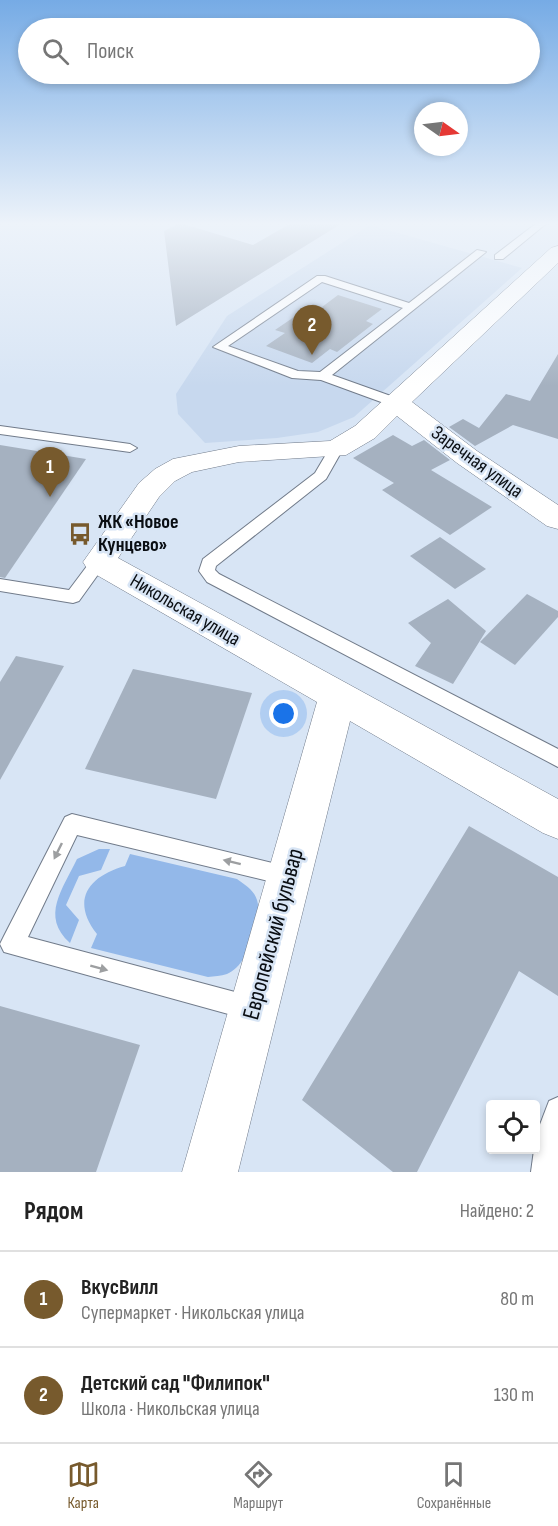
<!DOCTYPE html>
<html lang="ru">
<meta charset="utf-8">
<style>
:root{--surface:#fff;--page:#f2f2f2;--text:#222;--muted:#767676;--line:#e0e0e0;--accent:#775a2d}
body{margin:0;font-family:"Sofia Sans Condensed",sans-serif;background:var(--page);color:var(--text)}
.controls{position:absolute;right:18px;bottom:18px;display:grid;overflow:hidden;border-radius:6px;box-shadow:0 3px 9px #0003}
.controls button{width:54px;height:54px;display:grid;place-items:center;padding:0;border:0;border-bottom:2px solid var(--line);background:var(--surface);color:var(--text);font:30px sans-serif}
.compass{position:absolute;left:414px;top:102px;width:54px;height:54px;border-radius:50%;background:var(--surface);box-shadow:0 3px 9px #0003;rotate:104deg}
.you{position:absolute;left:284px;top:714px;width:21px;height:21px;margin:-15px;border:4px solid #fff;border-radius:50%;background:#1a73e8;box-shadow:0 0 0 9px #1a73e833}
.badge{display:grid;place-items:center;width:39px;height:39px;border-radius:50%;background:var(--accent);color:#fff;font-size:20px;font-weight:700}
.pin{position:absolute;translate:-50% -50px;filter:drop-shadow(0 2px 3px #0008)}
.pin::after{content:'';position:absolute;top:32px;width:21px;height:18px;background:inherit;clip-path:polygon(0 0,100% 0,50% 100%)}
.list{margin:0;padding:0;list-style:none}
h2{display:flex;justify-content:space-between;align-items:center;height:78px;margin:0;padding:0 24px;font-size:26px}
h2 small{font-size:20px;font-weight:400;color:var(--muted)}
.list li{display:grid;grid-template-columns:39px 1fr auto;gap:18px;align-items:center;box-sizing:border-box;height:96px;padding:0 24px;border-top:2px solid var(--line)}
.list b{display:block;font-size:22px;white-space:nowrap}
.list p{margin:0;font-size:20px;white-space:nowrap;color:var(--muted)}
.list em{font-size:20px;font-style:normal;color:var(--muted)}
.icon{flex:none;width:33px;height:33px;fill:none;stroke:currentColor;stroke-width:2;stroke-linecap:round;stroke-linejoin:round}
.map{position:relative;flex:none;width:558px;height:1172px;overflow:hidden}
.search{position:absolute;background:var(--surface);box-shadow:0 3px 9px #0003;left:18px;right:18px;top:18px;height:66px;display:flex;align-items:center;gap:15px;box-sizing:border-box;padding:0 21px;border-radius:33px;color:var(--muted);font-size:22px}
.sheet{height:270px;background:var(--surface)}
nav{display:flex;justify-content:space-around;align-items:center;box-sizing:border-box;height:84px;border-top:2px solid var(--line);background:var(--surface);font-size:16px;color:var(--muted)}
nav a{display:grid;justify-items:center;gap:3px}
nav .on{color:var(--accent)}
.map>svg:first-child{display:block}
.built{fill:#c7d8ee}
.green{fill:#93b8e9}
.building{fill:#a5b1c0}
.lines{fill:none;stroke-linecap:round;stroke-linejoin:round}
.service-casing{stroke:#717b8a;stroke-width:2}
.minor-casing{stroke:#717b8a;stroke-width:1}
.service{fill:#fff;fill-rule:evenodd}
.minor{fill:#fff;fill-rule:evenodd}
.oneway{fill:#9d9fa1}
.labels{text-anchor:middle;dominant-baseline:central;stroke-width:5;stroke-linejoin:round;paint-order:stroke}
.street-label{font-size:20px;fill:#0a0e13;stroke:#d8e5f5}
.poi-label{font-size:20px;font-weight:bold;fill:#0a0e13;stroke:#d8e5f5;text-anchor:start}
.near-street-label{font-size:24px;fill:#0a0e13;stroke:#d8e5f5}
</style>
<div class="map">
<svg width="558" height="1172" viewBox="0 0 558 1172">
<rect width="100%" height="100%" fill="#d8e5f5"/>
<path class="built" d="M 370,225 L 522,268 L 354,417 L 318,432 L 277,438 L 205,443 L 178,414 L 176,394 L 227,316 Z"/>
<g class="green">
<path d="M 99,849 L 110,849 L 101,870 L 79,876 L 66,905 L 79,920 L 70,943 C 40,916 63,889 77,859 Z"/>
<path d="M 130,854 L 237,879 C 245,885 254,890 257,900 C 263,920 248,966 227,974 C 221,976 214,976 208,977 L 91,948 L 97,934 C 70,900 89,876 125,866 Z"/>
</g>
<g class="building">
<path d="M 293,222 L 344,222 L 176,326 L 164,231 L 180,223 L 253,245 Z"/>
<path d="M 338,295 L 382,309 L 366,321 L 373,324 L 337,352 L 330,349 L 312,363 L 266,346 L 285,333 L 275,330 L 313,304 L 322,307 Z"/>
<path d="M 558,354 L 558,439 L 513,425 L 475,446 L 449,427 L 463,419 L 479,428 L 506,394 L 530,401 Z"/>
<path d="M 393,435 L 412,446 L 424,440 L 450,460 L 431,470 L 492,507 L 450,535 L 382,490 L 394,483 L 353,458 Z"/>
<path d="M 0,445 L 86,459 L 5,578 L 0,577 Z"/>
<path d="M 440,537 L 486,569 L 455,589 L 410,556 Z"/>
<path d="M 527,594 L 558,611 L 558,617 L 515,665 L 480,642 Z"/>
<path d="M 448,599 L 486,631 L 453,684 L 415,666 L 431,643 L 408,623 Z"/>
<path d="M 16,656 L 64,666 L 0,780 L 0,682 Z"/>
<path d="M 133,669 L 252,693 L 216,799 L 85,769 Z"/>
<path d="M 469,826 L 558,877 L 558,996 L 519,971 L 417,1172 L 393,1172 L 302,1100 Z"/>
<path d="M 0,1006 L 140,1045 L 96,1172 L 0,1172 Z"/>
</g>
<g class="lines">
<g class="service-casing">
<g id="service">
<path d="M 538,222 L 548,222 L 503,259 L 495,259 L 495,255 Z"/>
<path d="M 477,250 L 486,252 L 332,375 L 402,400 L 403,403 L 402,406 L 392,406 L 321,380 L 292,378 L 213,347 L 317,276 L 325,276 L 409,303 ZM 322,282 L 403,308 L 320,372 L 298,371 L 228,346 Z"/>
<path d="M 0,426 L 130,444 L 137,448 L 130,452 L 0,434 Z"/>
<path d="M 336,445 L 343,449 L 326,479 L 216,566 L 215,570 L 219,574 L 558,749 L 558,767 L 207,582 L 199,571 L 203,559 L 315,473 L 331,446 Z"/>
<path d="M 99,556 L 105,558 L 107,562 L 79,601 L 73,603 L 0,591 L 0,579 L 69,590 L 93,558 Z"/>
<path d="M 72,814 L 297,869 L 300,876 L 297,883 L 289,886 L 77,835 L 28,937 L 250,996 L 259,999 L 262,1008 L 259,1017 L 250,1020 L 4,952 L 0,944 L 4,936 L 65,817 Z"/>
<path d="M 558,1097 L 558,1172 L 531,1172 L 536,1135 L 549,1101 Z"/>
</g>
</g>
<g class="minor-casing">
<path id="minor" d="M 558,246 L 558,263 L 412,402 L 477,451 L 558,505 L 558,529 L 547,526 L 457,463 L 397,416 L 375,438 L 346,455 L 239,462 L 192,472 L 175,481 L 159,497 L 118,558 L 558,799 L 558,839 L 543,833 L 350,721 L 238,1172 L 182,1172 L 317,702 L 88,570 L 83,562 L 139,483 L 155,469 L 173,459 L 239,446 L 330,441 L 355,426 L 551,248 Z"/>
</g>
<use href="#service" class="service"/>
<use href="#minor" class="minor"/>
</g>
<defs><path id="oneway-solid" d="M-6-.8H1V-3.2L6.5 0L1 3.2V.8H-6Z" transform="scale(1.5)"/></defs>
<g class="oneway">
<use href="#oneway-solid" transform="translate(58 851) rotate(116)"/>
<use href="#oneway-solid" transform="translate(232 862) rotate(-166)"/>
<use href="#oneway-solid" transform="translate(99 968) rotate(15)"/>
</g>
<linearGradient id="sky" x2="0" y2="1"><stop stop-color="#76abe5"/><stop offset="0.58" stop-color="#edf3fa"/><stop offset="1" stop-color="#edf3fa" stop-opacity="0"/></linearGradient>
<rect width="558" height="386" fill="url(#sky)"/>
<defs>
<g id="bus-bare" transform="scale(1.8)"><path d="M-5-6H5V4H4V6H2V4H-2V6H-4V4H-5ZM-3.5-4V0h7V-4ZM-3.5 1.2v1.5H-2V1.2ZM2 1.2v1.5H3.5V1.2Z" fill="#775a2d" stroke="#d8e5f5" stroke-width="2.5" paint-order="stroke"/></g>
</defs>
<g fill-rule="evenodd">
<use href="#bus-bare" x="80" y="534"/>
</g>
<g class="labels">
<g class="street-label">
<text transform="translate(477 462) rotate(36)">Заречная улица</text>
<text transform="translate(185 610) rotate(30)">Никольская улица</text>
</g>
<g class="poi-label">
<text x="98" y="522">ЖК «Новое<tspan x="98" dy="23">Кунцево»</tspan></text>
</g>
<g class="near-street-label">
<text transform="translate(273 934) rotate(-75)">Европейский бульвар</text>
</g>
</g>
</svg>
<div class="controls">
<button><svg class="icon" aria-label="locate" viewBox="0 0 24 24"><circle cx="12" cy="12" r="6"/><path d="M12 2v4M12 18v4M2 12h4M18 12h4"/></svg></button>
</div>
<svg class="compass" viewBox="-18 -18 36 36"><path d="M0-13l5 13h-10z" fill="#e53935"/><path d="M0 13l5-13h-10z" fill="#767676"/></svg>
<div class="you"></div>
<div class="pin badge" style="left:50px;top:497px">1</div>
<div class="pin badge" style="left:312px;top:355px">2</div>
<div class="search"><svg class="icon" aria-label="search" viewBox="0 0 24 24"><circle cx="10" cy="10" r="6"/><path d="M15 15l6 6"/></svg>Поиск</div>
</div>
<section class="sheet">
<h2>Рядом<small>Найдено: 2</small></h2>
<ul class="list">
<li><span class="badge">1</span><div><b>ВкусВилл</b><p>Супермаркет · Никольская улица</p></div><em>80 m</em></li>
<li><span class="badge">2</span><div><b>Детский сад &quot;Филипок&quot;</b><p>Школа · Никольская улица</p></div><em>130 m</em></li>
</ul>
</section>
<nav>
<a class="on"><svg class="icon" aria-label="map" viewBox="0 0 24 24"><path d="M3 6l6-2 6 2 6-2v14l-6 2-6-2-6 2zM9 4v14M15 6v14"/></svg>Карта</a>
<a><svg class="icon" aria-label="directions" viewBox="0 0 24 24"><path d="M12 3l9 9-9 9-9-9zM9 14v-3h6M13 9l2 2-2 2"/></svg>Маршрут</a>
<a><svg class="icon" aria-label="saved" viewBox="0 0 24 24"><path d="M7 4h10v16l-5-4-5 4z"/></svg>Сохранённые</a>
</nav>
